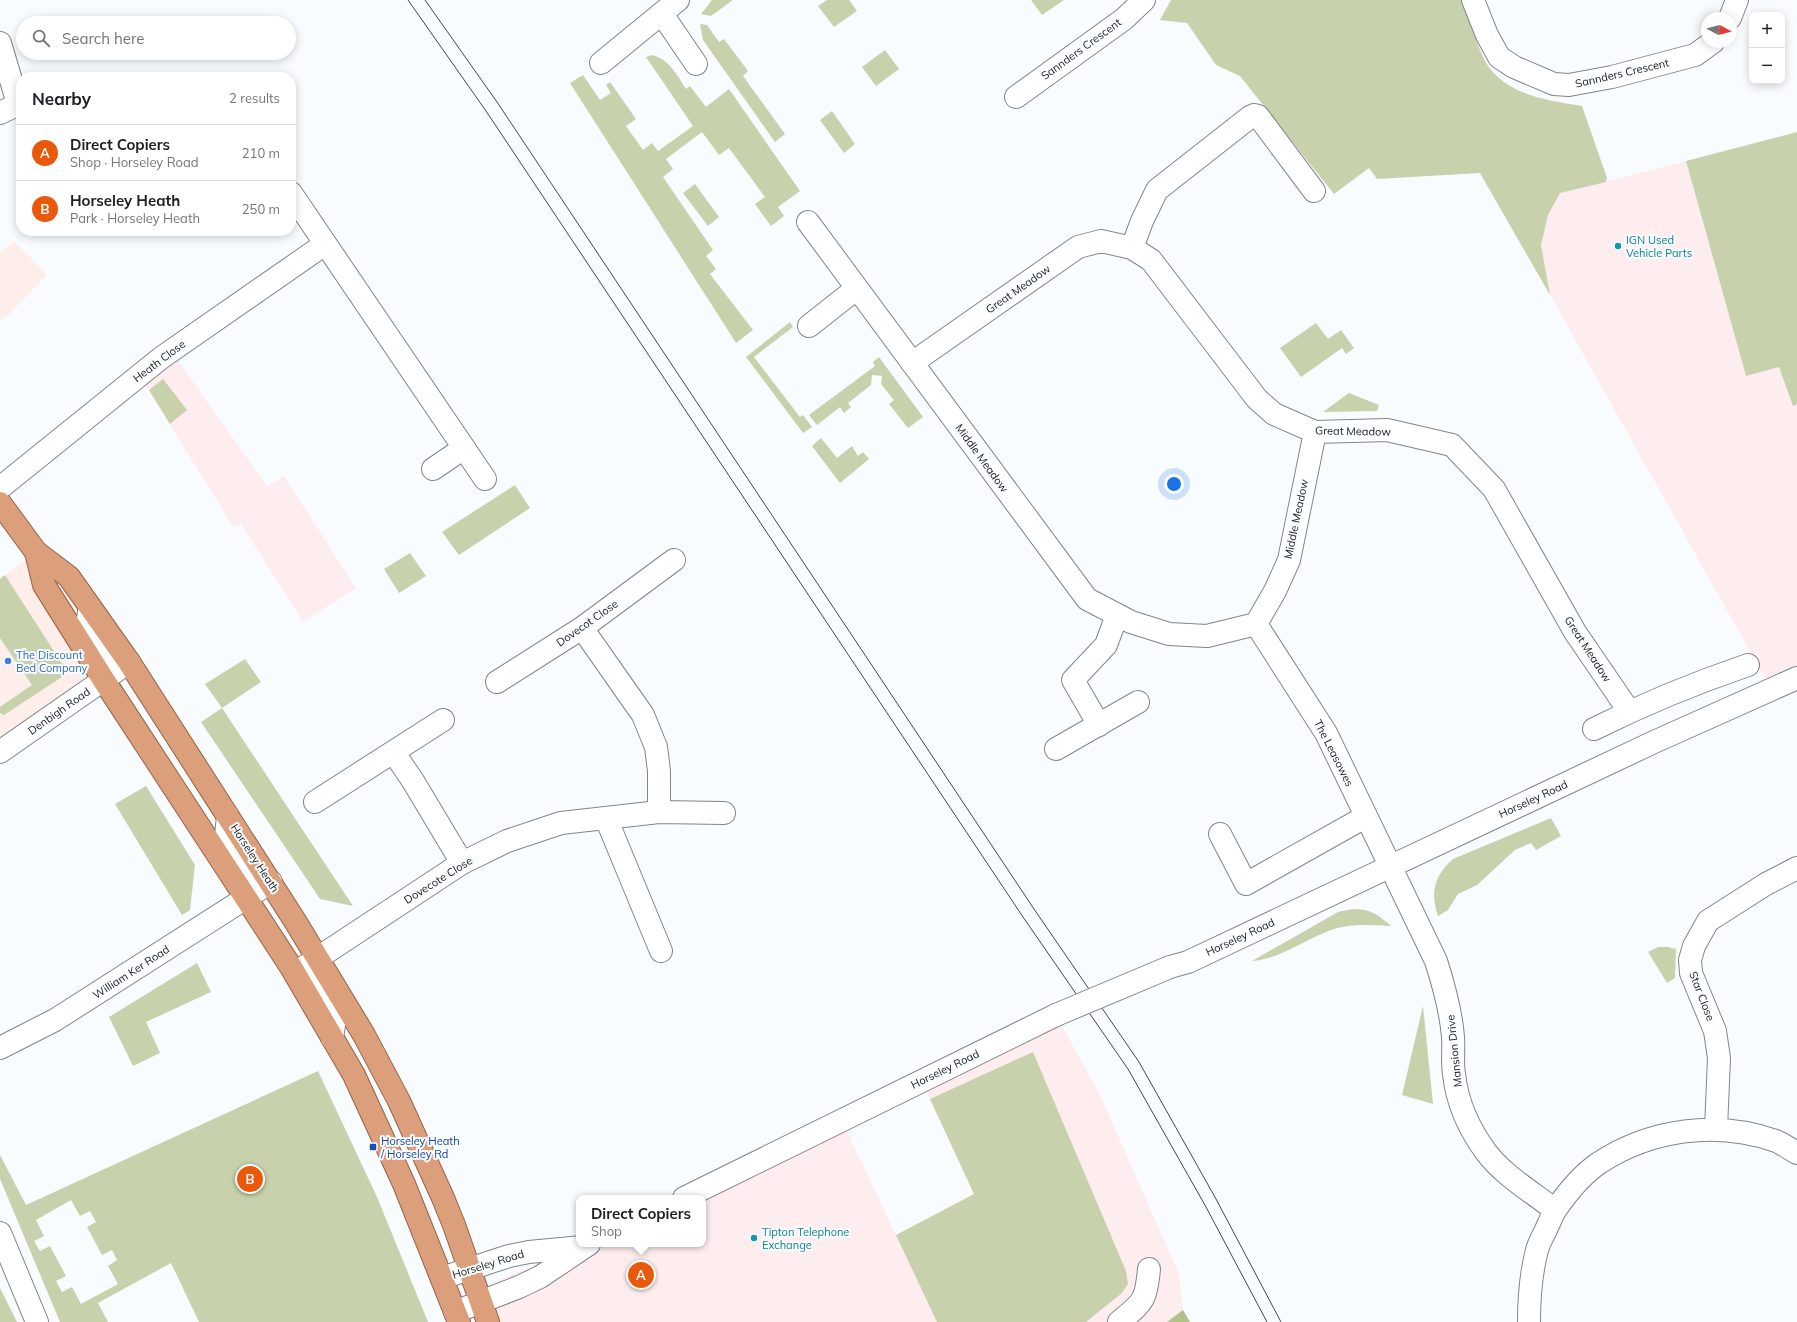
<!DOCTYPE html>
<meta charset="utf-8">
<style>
:root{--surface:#fff;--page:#f2f2f2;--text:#202124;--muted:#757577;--line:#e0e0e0;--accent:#ea580c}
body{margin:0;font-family:Mulish,sans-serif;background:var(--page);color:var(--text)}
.controls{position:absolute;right:12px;top:12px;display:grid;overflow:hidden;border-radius:8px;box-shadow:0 2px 10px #0003}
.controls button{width:36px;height:36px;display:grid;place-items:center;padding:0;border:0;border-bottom:1px solid var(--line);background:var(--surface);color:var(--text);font:20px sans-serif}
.compass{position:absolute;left:1701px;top:12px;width:36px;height:36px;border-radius:50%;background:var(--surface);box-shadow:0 2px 10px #0003;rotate:97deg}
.you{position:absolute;left:1174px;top:484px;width:14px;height:14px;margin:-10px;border:3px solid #fff;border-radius:50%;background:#1a73e8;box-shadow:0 0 0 6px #1a73e833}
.badge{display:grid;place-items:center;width:26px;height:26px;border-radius:50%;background:var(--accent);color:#fff;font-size:13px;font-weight:700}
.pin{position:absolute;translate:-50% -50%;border:2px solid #fff;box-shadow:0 1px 4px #0006}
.popup{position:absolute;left:576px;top:1195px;width:130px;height:52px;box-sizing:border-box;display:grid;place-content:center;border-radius:8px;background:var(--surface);filter:drop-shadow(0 1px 3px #0005);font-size:13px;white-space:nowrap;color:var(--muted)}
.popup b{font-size:15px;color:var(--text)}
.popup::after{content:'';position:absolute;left:50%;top:100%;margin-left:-8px;border:8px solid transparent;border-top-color:var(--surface)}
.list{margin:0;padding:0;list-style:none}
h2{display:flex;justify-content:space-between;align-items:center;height:52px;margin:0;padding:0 16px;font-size:17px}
h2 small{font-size:13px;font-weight:400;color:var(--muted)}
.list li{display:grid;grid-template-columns:26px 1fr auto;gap:12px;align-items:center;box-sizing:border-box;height:56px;padding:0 16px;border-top:1px solid var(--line)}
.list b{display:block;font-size:15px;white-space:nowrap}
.list p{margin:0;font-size:13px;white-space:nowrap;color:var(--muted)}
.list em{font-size:13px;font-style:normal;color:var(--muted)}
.icon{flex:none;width:22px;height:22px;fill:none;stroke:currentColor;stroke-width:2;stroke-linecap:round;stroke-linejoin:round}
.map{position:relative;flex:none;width:1797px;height:1322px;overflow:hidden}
.search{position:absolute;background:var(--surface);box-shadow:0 2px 10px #0003;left:16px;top:16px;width:280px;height:44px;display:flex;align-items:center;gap:10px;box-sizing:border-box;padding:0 14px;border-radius:22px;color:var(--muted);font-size:15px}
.panel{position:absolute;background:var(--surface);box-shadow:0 2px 10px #0003;left:16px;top:72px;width:280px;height:164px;border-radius:16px}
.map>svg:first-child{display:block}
.commercial{fill:#feeeea}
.industrial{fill:#feedee}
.green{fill:#c7d1ab;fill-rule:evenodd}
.forest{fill:#b1c089}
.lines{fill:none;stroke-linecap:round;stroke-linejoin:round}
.minor-casing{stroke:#80868d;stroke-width:24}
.tertiary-casing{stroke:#80868d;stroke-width:24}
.trunk-casing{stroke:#956448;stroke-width:24}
.minor{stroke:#fff;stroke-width:22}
.tertiary{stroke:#fff;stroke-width:22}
.trunk{stroke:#dc9f7c;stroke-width:22}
.tram{stroke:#44474a;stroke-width:1}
.tertiary-bridge-casing{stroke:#80868d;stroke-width:24;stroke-linecap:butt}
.tertiary-bridge{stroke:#fff;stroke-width:22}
.culture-dot{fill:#0f9aa8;stroke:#f9fcff;stroke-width:1.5}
.shop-dot{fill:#3f7fe0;stroke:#f9fcff;stroke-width:1.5}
.transit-dot{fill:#1a4fb4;stroke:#f9fcff;stroke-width:1.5}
.labels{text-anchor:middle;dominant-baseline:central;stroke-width:4;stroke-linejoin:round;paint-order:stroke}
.street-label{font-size:11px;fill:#202225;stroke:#f9fcff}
.culture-label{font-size:11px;fill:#0d838f;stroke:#f9fcff;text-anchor:start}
.shop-label{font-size:11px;fill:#366cbe;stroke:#f9fcff;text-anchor:start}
.transit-label{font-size:11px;fill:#164399;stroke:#f9fcff;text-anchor:start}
</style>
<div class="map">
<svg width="1797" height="1322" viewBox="0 0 1797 1322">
<rect width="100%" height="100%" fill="#f9fcff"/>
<g class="commercial">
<path d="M 14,241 L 47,275 L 8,315 L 0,321 L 0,253 Z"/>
<path d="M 36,552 L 117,669 L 0,752 L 0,579 Z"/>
</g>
<g class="industrial">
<path d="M 1686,161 L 1746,376 L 1779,367 L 1793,405 L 1797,404 L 1797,678 L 1771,689 L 1526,252 L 1480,173 L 1535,198 L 1617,179 Z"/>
<path d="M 171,351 L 267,486 L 284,476 L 356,588 L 303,622 L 241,524 L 234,528 L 139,375 Z"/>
<path d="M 1056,1015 L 1100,1095 L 1179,1274 L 1183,1310 L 1190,1322 L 476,1322 L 466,1293 L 589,1244 L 703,1244 L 703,1198 L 842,1121 L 896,1235 L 974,1194 L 921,1080 Z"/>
</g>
<g class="green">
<path d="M 712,0 L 733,0 L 711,16 L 701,14 Z"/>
<path d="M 827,0 L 849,0 L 857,11 L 834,27 L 818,6 Z"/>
<path d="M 1031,0 L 1064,0 L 1042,15 Z"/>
<path d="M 1171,0 L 1463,0 C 1470,18 1476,44 1485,61 C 1504,95 1547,100 1582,106 L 1607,178 L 1606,182 L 1560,193 L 1548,215 L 1541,245 L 1550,295 L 1480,173 L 1377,179 L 1369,168 L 1334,194 L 1240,76 L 1216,65 L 1187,23 L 1160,20 Z"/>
<path d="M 700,24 L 707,25 L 719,42 L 724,39 L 748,71 L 743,76 L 785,134 L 775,142 L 703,40 Z"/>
<path d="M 885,50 L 899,69 L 876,86 L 862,67 Z"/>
<path d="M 652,55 C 669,59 677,75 686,89 L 690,86 L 706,107 L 729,89 L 800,191 L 778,207 L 784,216 L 771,226 L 755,204 L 765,197 L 729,148 L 719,155 L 702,132 L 666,159 L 673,169 L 663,177 L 713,250 L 706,256 L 716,269 L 710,274 L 753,330 L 736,343 L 570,83 L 583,75 L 600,100 L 611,93 L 606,85 L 610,82 L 636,119 L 626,126 L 643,150 L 652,143 L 658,151 L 693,126 L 646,57 Z"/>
<path d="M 832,111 L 855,144 L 844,153 L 820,120 Z"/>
<path d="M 1797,132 L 1797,404 L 1793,406 L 1779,367 L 1746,376 L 1686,161 Z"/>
<path d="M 695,184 L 719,217 L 708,226 L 683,193 Z"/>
<path d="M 790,322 L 793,327 L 754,357 L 800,417 L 803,415 L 812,427 L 803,433 L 746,357 Z"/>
<path d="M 1316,323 L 1328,339 L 1341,330 L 1354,348 L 1346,354 L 1342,348 L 1301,377 L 1280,348 Z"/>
<path d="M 879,357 L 923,417 L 908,428 L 889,404 L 894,400 L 881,384 L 882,376 L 872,375 L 871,385 L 848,403 L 851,407 L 844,413 L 840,407 L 817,425 L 809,415 L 875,366 L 873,362 Z"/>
<path d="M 163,379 L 187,410 L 170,424 L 149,390 Z"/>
<path d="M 1349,393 L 1379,405 L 1377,411 L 1323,412 Z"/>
<path d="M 821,438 L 837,458 L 852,446 L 858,456 L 863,452 L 869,459 L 840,483 L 812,446 Z"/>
<path d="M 515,485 L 530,508 L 459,555 L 442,532 Z"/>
<path d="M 410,553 L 426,576 L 399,593 L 384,569 Z"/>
<path d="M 5,575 L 68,673 L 4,715 L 0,713 L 0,707 L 32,685 L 0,638 L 0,579 Z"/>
<path d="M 245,659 L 261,682 L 222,708 L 353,906 L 320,899 L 201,722 L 222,708 L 205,684 Z"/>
<path d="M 146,786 L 195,865 L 190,910 L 182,915 L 115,804 Z"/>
<path d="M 1551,818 L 1561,836 L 1536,850 L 1531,843 L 1515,850 L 1477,885 L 1458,894 L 1448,910 L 1438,916 C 1430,893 1434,876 1453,859 Z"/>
<path d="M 1352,909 C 1371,909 1377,914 1391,926 C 1369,925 1347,923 1326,932 C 1302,942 1278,959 1252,961 L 1338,912 Z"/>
<path d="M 1658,947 L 1668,947 L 1676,949 L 1675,978 L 1667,983 L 1648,952 Z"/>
<path d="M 197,963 L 211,992 L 146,1022 L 160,1053 L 133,1066 L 109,1017 Z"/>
<path d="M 1423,1006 L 1433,1104 L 1402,1095 Z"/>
<path d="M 1033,1052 L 1126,1271 L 1128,1284 L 1122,1293 L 1086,1322 L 937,1322 L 896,1235 L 974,1194 L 930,1099 Z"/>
<path d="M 318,1071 L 377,1197 L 428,1322 L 199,1322 L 171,1263 L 98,1303 L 108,1322 L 60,1322 L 0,1179 L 0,1155 L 26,1205 ZM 71,1200 L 80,1216 L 90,1211 L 96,1222 L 87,1227 L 102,1255 L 112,1250 L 117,1260 L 108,1266 L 118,1284 L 81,1304 L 72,1287 L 62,1292 L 56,1281 L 66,1276 L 50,1246 L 40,1251 L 34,1241 L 44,1236 L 36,1220 Z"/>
<path d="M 0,1288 L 17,1322 L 0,1322 Z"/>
</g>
<path class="forest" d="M 1183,1310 L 1190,1322 L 1167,1322 Z"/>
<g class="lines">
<g class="minor-casing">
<g id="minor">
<path d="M 1473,0 L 1487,35 L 1499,57 L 1514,67 L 1554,84 L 1569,85 L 1612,77 L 1695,55 L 1713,42"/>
<path d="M 662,14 L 696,64"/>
<path d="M 1730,18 L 1737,0"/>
<path d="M 0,43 L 18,104"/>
<path d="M 601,63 L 678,0"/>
<path d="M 1016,97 L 1124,19 L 1144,0"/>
<path d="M 0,113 L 21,103"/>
<path d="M 291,193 L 485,479"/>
<path d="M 808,222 L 1087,599 L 1131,622 L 1169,634 L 1207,636 L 1256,624 L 1275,591 L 1289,560 L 1315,432"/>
<path d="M 1132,248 L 1142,221 L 1157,190 L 1250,117 L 1254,115 L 1258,116 L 1314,191"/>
<path d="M 809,326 L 856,289"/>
<path d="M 912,363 L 1078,247 L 1101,241 L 1132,248 L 1151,260 L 1257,399 L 1274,414 L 1315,432 L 1387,430 L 1452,445 L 1494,489 L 1575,632 L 1629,711"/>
<path d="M 433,469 L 464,448"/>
<path d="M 0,488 L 161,358 L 325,244"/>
<path d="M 90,607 L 87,624 L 117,669"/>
<path d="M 1256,624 L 1326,733 L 1436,961 C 1444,986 1451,1011 1453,1037 C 1454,1049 1452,1062 1454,1074 C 1457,1102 1469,1129 1486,1152 C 1503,1175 1532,1192 1555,1210"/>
<path d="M 582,628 L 643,715 L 656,747 L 659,771 L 659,812"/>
<path d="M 497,682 L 582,628 L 674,560"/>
<path d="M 1099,725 L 1073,680 L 1106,645 L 1117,615"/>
<path d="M 1594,729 C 1644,704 1695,683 1748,665"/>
<path d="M 1056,749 L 1138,702"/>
<path d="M 0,752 L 129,662"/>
<path d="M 394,753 L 413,781 L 462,863"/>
<path d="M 315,802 L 443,720"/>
<path d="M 228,816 L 226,836 L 258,890"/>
<path d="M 606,818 L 661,951"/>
<path d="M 1220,834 L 1246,884 L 1365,817"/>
<path d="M 307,966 L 336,1012 L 332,1038"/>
<path d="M 295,973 L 462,863 L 507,841 L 561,823 L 659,812 L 724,813"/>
<path d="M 0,1048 L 55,1020 L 271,882"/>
<path d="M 1716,1129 L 1719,1058 L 1715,1031 L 1691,973 L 1690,960 L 1694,946 L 1708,921 L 1766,884 L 1797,868"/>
<path d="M 0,1233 L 37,1322"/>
<path d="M 1119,1322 C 1143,1302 1146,1302 1149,1269"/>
<path d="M 1529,1322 C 1529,1298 1531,1273 1537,1250 C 1539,1242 1545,1233 1548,1225 C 1551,1220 1552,1214 1556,1209 C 1567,1193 1583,1174 1599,1163 C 1651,1129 1717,1120 1776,1141 C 1783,1144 1790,1149 1797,1153"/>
</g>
</g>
<g class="tertiary-casing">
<g id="tertiary">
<path d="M 1170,967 L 1188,962 L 1654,742 L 1797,678"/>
<path d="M 684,1198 L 1056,1015"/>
<path d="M 442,1278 L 509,1256 L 529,1252 L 582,1247"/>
<path d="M 455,1312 L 519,1287 L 540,1277 L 589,1244"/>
</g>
</g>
<g class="trunk-casing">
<g id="trunk">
<path d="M 0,503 L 36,552 L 69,577 L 129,662 L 295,921 L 364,1035 L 399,1101 L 443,1198 L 454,1225 L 488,1322"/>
<path d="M 36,552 L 44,585 L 103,679 L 291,967 L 354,1075 L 404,1184 L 459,1322"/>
</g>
</g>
<use href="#minor" class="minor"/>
<use href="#tertiary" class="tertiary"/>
<use href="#trunk" class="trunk"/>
<g class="tram">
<path d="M 408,0 L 486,111 L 1023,917 L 1128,1069 L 1206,1207 L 1267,1322"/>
<path d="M 425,0 L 497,102 L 1034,909 L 1139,1062 L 1216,1199 L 1281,1322"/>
</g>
<g class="tertiary-bridge-casing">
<path id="tertiary-bridge" d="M 1056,1015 L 1170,967"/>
</g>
<use href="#tertiary-bridge" class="tertiary-bridge"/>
</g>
<g class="culture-dot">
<circle cx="1618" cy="246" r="4"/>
<circle cx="754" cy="1238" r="4"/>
</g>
<circle class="shop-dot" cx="8" cy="661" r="4"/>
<rect class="transit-dot" x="369" y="1143" width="8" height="8" rx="2"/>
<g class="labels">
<g class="street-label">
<text transform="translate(1081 49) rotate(-36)">Sannders Crescent</text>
<text transform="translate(1622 73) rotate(-13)">Sannders Crescent</text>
<text transform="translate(1018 289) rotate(-35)">Great Meadow</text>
<text transform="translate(159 361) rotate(-37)">Heath Close</text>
<text transform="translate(1353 431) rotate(1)">Great Meadow</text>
<text transform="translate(982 458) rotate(54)">Middle Meadow</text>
<text transform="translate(1296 519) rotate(-78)">Middle Meadow</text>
<text transform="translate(587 623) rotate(-35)">Dovecot Close</text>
<text transform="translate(1588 649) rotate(57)">Great Meadow</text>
<text transform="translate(59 711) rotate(-35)">Denbigh Road</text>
<text transform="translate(1334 753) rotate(63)">The Leasowes</text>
<text transform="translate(1533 799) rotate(-25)">Horseley Road</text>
<text transform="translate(255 858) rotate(57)">Horseley Heath</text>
<text transform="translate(438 880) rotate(-32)">Dovecote Close</text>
<text transform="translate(1240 937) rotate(-25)">Horseley Road</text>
<text transform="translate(131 972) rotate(-33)">William Ker Road</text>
<text transform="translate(1702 996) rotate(69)">Star Close</text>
<text transform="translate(1454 1051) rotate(-96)">Mansion Drive</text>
<text transform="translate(945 1069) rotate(-26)">Horseley Road</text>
<text transform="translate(488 1264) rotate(-17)">Horseley Road</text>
</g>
<g class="culture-label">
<text x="1626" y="240">IGN Used<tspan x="1626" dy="13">Vehicle Parts</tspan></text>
<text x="762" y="1232">Tipton Telephone<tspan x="762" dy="13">Exchange</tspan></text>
</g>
<g class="shop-label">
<text x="16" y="655">The Discount<tspan x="16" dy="13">Bed Company</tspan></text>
</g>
<g class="transit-label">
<text x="381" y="1141">Horseley Heath<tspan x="381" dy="13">/ Horseley Rd</tspan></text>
</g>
</g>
</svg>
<div class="controls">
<button>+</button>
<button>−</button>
</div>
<svg class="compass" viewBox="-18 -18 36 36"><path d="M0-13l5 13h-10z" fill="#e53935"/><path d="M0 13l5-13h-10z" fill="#757577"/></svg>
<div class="you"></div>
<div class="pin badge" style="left:641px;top:1275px">A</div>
<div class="popup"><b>Direct Copiers</b>Shop</div>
<div class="pin badge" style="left:250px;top:1179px">B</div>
<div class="search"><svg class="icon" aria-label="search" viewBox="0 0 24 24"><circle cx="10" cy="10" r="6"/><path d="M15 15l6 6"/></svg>Search here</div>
<section class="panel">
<h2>Nearby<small>2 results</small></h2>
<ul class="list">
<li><span class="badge">A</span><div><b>Direct Copiers</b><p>Shop · Horseley Road</p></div><em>210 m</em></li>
<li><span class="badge">B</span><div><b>Horseley Heath</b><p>Park · Horseley Heath</p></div><em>250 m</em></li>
</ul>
</section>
</div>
